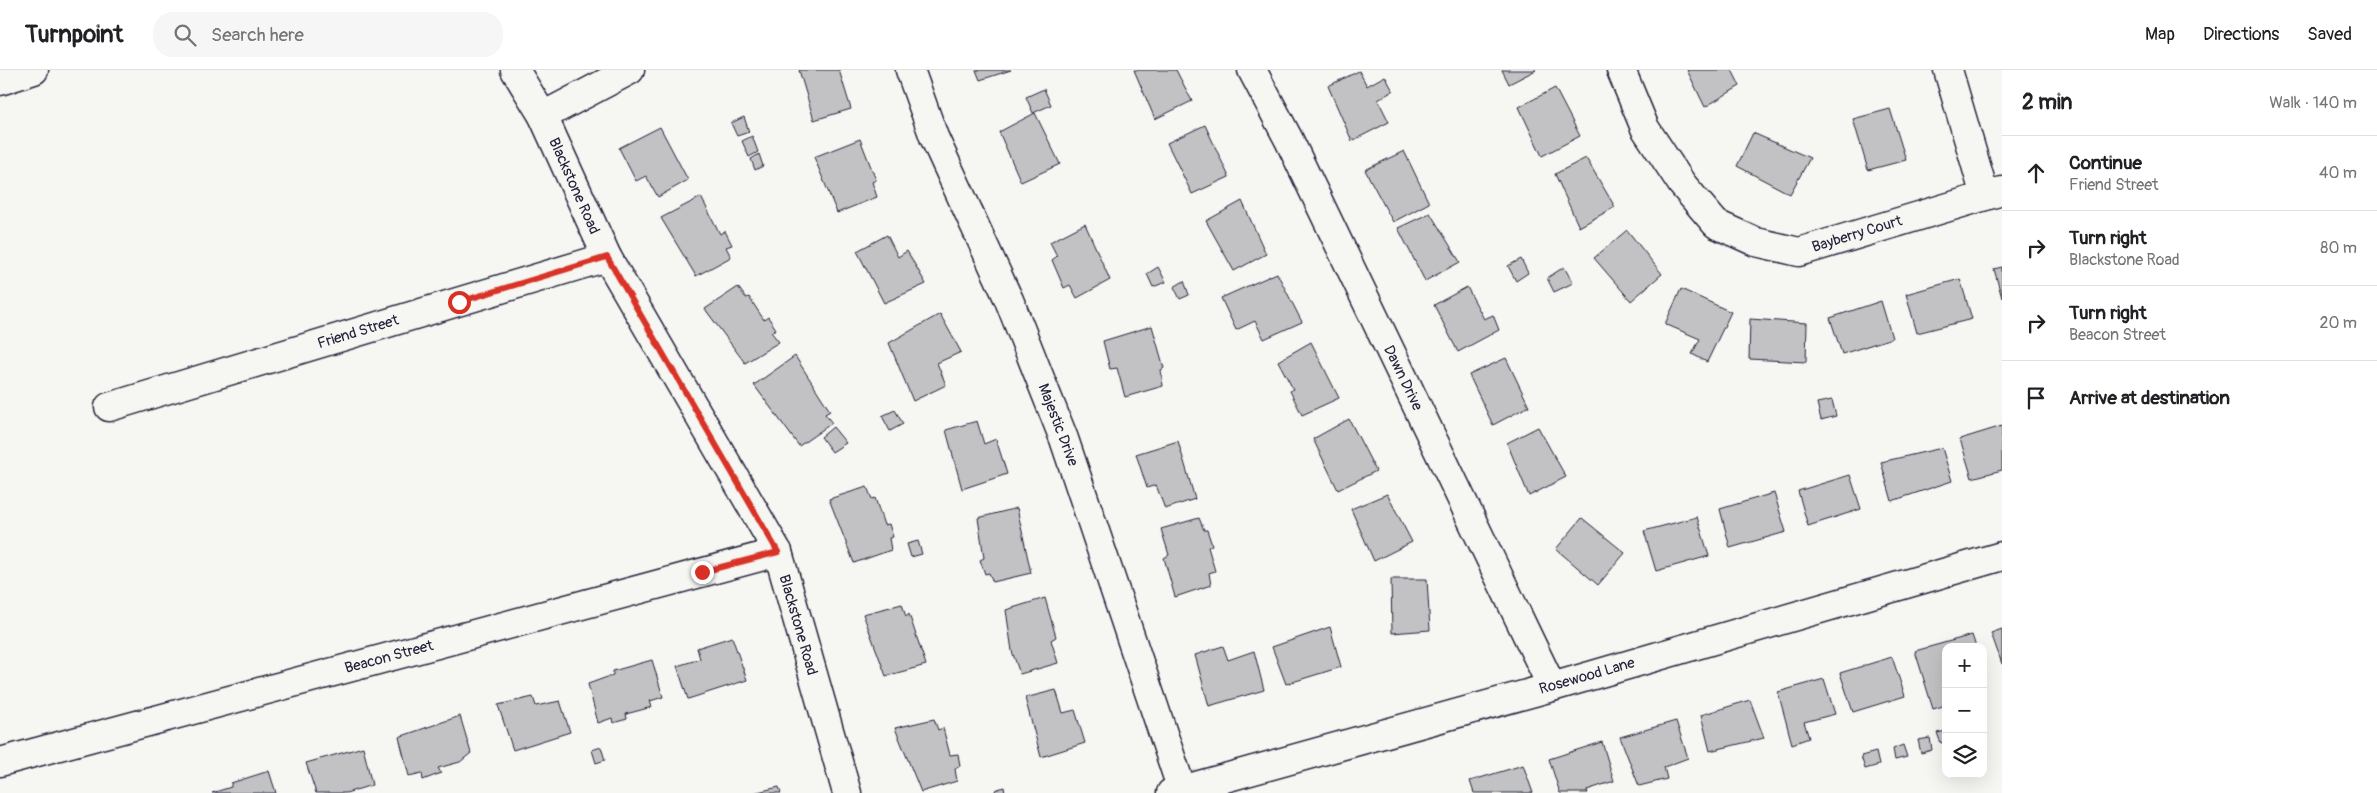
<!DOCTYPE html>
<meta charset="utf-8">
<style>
:root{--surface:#fff;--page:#f6f6f6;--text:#202124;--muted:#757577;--line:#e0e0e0}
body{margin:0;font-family:Pangolin,sans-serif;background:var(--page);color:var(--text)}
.controls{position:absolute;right:15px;bottom:15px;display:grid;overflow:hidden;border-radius:10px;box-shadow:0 5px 20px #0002}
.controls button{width:45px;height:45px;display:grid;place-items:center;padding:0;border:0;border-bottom:1px solid var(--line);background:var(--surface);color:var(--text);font:25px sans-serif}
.stop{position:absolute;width:15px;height:15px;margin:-11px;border:4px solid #d93025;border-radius:50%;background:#fff}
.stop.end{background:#d93025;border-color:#fff;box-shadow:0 1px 5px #0008}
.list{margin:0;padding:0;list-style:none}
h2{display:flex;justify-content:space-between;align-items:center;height:65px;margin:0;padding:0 20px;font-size:21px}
h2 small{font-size:16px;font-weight:400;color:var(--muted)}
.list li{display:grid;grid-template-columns:32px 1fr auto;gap:15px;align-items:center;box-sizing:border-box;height:75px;padding:0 20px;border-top:1px solid var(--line)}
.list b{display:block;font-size:19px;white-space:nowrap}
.list p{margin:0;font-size:16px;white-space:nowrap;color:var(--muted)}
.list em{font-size:16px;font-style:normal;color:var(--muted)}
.icon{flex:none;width:28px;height:28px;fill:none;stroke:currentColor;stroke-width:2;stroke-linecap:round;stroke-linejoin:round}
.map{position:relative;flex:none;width:2002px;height:723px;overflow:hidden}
header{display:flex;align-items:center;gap:30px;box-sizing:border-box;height:70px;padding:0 25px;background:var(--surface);border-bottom:1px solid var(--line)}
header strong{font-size:24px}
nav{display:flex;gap:28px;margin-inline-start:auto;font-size:18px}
.search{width:350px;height:45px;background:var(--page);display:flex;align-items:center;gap:12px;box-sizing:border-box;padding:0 18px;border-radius:20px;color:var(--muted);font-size:19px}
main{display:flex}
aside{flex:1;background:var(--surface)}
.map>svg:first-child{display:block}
.building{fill:#c2c2c4;stroke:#22223b}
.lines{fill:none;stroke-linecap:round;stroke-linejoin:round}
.minor-casing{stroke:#22223b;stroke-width:31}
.minor{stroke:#f6f6f2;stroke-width:28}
.route{stroke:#d93025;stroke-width:6}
.labels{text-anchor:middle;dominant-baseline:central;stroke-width:5;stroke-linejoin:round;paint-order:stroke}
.street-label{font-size:15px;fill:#22223b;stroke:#f6f6f2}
</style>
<header>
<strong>Turnpoint</strong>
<div class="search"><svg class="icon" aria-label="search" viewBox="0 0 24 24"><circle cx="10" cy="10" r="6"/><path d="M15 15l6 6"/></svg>Search here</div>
<nav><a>Map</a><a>Directions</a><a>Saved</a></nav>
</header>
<main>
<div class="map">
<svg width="2002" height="723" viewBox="0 0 2002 723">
<rect width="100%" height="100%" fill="#f6f6f2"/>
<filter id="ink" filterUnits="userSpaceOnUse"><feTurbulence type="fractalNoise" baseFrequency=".02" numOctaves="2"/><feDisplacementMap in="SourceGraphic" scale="10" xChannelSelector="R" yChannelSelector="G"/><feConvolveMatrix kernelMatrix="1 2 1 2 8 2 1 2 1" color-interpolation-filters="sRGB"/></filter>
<g filter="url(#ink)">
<g class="building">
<path d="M 799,0 L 839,0 L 851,39 L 814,50 Z"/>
<path d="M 976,0 L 1011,0 L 980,10 Z"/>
<path d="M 1134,0 L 1176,0 L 1192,31 L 1155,49 Z"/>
<path d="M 1502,0 L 1536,0 L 1509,14 Z"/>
<path d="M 1687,0 L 1732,0 L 1740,16 L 1705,37 Z"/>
<path d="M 1359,1 L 1367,16 L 1385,6 L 1393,21 L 1378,30 L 1389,52 L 1352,71 L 1328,16 Z"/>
<path d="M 1555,18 L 1580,66 L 1542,86 L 1519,37 Z"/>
<path d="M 1044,19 L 1051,35 L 1033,43 L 1026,27 Z"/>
<path d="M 1890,39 L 1906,90 L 1868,100 L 1853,49 Z"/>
<path d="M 1035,43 L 1060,94 L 1021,112 L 999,62 Z"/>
<path d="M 744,47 L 749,62 L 737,66 L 731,53 Z"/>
<path d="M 1205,55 L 1229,107 L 1192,124 L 1167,73 Z"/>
<path d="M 660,57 L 688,110 L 658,127 L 646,106 L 636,111 L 619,78 Z"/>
<path d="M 1753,63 L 1810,88 L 1790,124 L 1737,96 Z"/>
<path d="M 752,66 L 758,82 L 749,87 L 742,71 Z"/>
<path d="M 860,69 L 876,110 L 872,112 L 877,127 L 837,143 L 814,87 Z"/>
<path d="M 1404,81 L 1429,133 L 1393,152 L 1365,100 Z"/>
<path d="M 759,84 L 763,96 L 755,100 L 751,89 Z"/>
<path d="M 1586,88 L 1615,137 L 1579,157 L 1555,104 Z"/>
<path d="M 701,127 L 720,164 L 725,161 L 732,175 L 726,177 L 731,187 L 696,206 L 661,148 Z"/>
<path d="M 1242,131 L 1266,184 L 1234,201 L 1206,151 Z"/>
<path d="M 1430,143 L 1460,192 L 1425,211 L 1398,158 Z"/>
<path d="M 1085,154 L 1110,210 L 1077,228 L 1070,215 L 1064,218 L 1052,190 L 1057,186 L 1050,172 Z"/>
<path d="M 1627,160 L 1662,204 L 1631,231 L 1594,188 Z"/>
<path d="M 887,165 L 898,187 L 907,181 L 926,214 L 884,233 L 857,181 Z"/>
<path d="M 1521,189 L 1528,203 L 1516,211 L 1508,196 Z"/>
<path d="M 1158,197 L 1166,212 L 1153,217 L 1147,204 Z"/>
<path d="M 1564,197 L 1573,213 L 1554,222 L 1547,208 Z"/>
<path d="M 2002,197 L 2002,228 L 1994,199 Z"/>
<path d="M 1277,203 L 1302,252 L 1264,269 L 1255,251 L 1236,260 L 1221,228 Z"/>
<path d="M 1960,209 L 1972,249 L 1917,263 L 1906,224 Z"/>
<path d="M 1184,211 L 1189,225 L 1180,229 L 1174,217 Z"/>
<path d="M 738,217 L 746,228 L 749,227 L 764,250 L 768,247 L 776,259 L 771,262 L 779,272 L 745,293 L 705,239 Z"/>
<path d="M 1467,217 L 1484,249 L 1493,245 L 1499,260 L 1458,282 L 1434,235 Z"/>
<path d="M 1681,219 L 1731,242 L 1707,292 L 1692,284 L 1700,269 L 1665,254 Z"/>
<path d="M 1881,231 L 1892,268 L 1842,284 L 1830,248 Z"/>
<path d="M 940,244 L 961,282 L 937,293 L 946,315 L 913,331 L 889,273 Z"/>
<path d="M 1750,249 L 1807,253 L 1806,292 L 1749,289 Z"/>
<path d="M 1152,256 L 1164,298 L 1161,300 L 1163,316 L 1125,327 L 1117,298 L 1110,299 L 1103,271 Z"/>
<path d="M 1311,272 L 1339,328 L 1302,345 L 1290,321 L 1293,319 L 1278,291 Z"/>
<path d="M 795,286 L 830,341 L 825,344 L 832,353 L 799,376 L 754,315 Z"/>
<path d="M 1506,288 L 1529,336 L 1493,355 L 1469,305 Z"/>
<path d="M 1832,330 L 1836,346 L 1821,350 L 1817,333 Z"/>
<path d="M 895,340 L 903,354 L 890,361 L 882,346 Z"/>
<path d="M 1349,349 L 1376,401 L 1338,420 L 1313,369 Z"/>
<path d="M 977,351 L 984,374 L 996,369 L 1007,404 L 962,419 L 946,360 Z"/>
<path d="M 2002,356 L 2002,400 L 1972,408 L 1960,369 Z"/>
<path d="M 833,357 L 846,373 L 832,382 L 821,367 Z"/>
<path d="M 1538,357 L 1566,407 L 1529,426 L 1507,373 Z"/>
<path d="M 1178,371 L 1195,429 L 1165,439 L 1156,415 L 1147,418 L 1136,384 Z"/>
<path d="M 1942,378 L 1952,411 L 1892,431 L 1881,392 Z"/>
<path d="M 1850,405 L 1861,439 L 1808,456 L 1798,421 Z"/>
<path d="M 867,417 L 872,429 L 875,428 L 884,455 L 889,454 L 893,467 L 889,468 L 891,480 L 854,493 L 829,429 Z"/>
<path d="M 1774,423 L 1786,462 L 1730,478 L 1720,439 Z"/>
<path d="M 1387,424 L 1412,472 L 1374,491 L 1351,439 Z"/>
<path d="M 1017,438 L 1031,503 L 993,512 L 989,503 L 985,504 L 980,490 L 984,488 L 978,448 Z"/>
<path d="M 1697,447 L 1709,486 L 1656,501 L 1644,461 Z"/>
<path d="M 1199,448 L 1204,460 L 1207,460 L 1212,475 L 1208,477 L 1215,501 L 1209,503 L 1211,515 L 1175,527 L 1164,488 L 1169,485 L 1161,459 Z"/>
<path d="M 1582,448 L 1625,483 L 1598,515 L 1556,479 Z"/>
<path d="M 918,471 L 922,484 L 911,487 L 907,474 Z"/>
<path d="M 1391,509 L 1427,509 L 1430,560 L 1392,563 Z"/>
<path d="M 1045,528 L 1056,567 L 1051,570 L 1058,593 L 1020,604 L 1012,581 L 1006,540 Z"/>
<path d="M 902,534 L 906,547 L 909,544 L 926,595 L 886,606 L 863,544 Z"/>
<path d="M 1330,557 L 1341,597 L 1286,614 L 1272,577 Z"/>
<path d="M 2002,559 L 2002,594 L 1991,563 Z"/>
<path d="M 1972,565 L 1976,577 L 1946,577 L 1946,635 L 1933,639 L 1915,581 Z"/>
<path d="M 732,567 L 747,610 L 688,629 L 677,596 L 700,589 L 697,578 Z"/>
<path d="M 1223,576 L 1228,590 L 1254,581 L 1264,620 L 1209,636 L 1195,585 Z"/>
<path d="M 1892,587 L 1905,626 L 1853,642 L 1840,603 Z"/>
<path d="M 652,590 L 663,627 L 650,631 L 652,637 L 626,644 L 627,649 L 613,653 L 612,648 L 598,653 L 588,614 L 613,605 L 613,601 Z"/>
<path d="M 1824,609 L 1835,644 L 1804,652 L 1809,668 L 1792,674 L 1778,622 Z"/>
<path d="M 1056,620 L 1063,643 L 1075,640 L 1085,673 L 1041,687 L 1025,628 Z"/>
<path d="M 533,627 L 536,636 L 560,631 L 570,662 L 513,680 L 498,635 Z"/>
<path d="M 1750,630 L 1764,668 L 1710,681 L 1701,645 Z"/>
<path d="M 460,646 L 471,683 L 460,692 L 438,698 L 441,703 L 423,710 L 422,703 L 409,706 L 399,667 Z"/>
<path d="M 934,649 L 938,660 L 943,658 L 950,685 L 958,684 L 960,696 L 955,699 L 957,711 L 921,722 L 895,658 Z"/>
<path d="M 1676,651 L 1688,688 L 1664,697 L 1667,709 L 1639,716 L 1620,667 Z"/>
<path d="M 1946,661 L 1946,672 L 1941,673 L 1937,663 Z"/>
<path d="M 1930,668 L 1932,680 L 1921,683 L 1918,670 Z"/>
<path d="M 1602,672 L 1614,711 L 1587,720 L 1588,723 L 1560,723 L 1549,689 Z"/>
<path d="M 1903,675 L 1907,687 L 1895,690 L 1893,679 Z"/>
<path d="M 363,677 L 372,715 L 346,723 L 316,723 L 306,693 Z"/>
<path d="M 601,677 L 605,690 L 596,693 L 592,680 Z"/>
<path d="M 1876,682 L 1879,695 L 1865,699 L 1861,686 Z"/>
<path d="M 1523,695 L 1533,723 L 1474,723 L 1470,711 Z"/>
<path d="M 269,701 L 276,723 L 212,723 L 231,717 L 231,713 Z"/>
<path d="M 779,717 L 781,723 L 753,723 Z"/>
<path d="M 1004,717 L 1005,723 L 996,723 L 995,720 Z"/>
</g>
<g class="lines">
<g class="minor-casing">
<g id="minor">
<path d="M 515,0 L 543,46 L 607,187 L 778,482 L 847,723"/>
<path d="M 910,0 L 934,67 L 1009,230 L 1064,369 L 1182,720"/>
<path d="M 1252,0 L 1289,70 L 1552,617"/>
<path d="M 1621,0 L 1645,58 L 1682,114 L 1716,154 L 1756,172 L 1799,182 L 2002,121"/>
<path d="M 1948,0 L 1985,126"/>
<path d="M 0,11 L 34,0"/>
<path d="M 543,46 L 630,0"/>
<path d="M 109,337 L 607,187"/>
<path d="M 0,692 L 778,482"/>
<path d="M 1171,723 L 1552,617 L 2002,486"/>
</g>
</g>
<use href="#minor" class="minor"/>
</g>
</g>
<g class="lines" filter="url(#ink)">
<path class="route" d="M 459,232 L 607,187 L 778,482 L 702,502"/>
</g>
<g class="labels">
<g class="street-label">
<text transform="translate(574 116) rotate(66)">Blackstone Road</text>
<text transform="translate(1857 164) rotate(-17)">Bayberry Court</text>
<text transform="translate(358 262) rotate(-17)">Friend Street</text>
<text transform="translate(1403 308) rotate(64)">Dawn Drive</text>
<text transform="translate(1058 355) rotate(69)">Majestic Drive</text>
<text transform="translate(798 555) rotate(74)">Blackstone Road</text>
<text transform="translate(389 587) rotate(-15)">Beacon Street</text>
<text transform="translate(1587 606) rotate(-16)">Rosewood Lane</text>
</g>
</g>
</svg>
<div class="controls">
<button>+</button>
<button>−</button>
<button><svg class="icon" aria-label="layers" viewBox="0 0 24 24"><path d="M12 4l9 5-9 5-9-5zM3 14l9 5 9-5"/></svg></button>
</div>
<div class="stop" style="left:459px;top:232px"></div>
<div class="stop end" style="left:702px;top:502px"></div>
</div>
<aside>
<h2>2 min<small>Walk · 140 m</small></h2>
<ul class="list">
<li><svg class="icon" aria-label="ahead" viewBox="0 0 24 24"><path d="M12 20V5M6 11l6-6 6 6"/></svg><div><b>Continue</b><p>Friend Street</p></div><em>40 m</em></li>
<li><svg class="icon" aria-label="right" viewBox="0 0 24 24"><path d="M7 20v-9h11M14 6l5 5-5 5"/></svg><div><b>Turn right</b><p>Blackstone Road</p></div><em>80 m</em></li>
<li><svg class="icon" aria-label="right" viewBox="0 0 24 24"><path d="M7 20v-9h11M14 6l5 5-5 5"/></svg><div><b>Turn right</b><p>Beacon Street</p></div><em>20 m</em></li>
<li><svg class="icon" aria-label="arrive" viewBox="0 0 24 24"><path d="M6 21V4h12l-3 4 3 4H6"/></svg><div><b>Arrive at destination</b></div></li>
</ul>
</aside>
</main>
